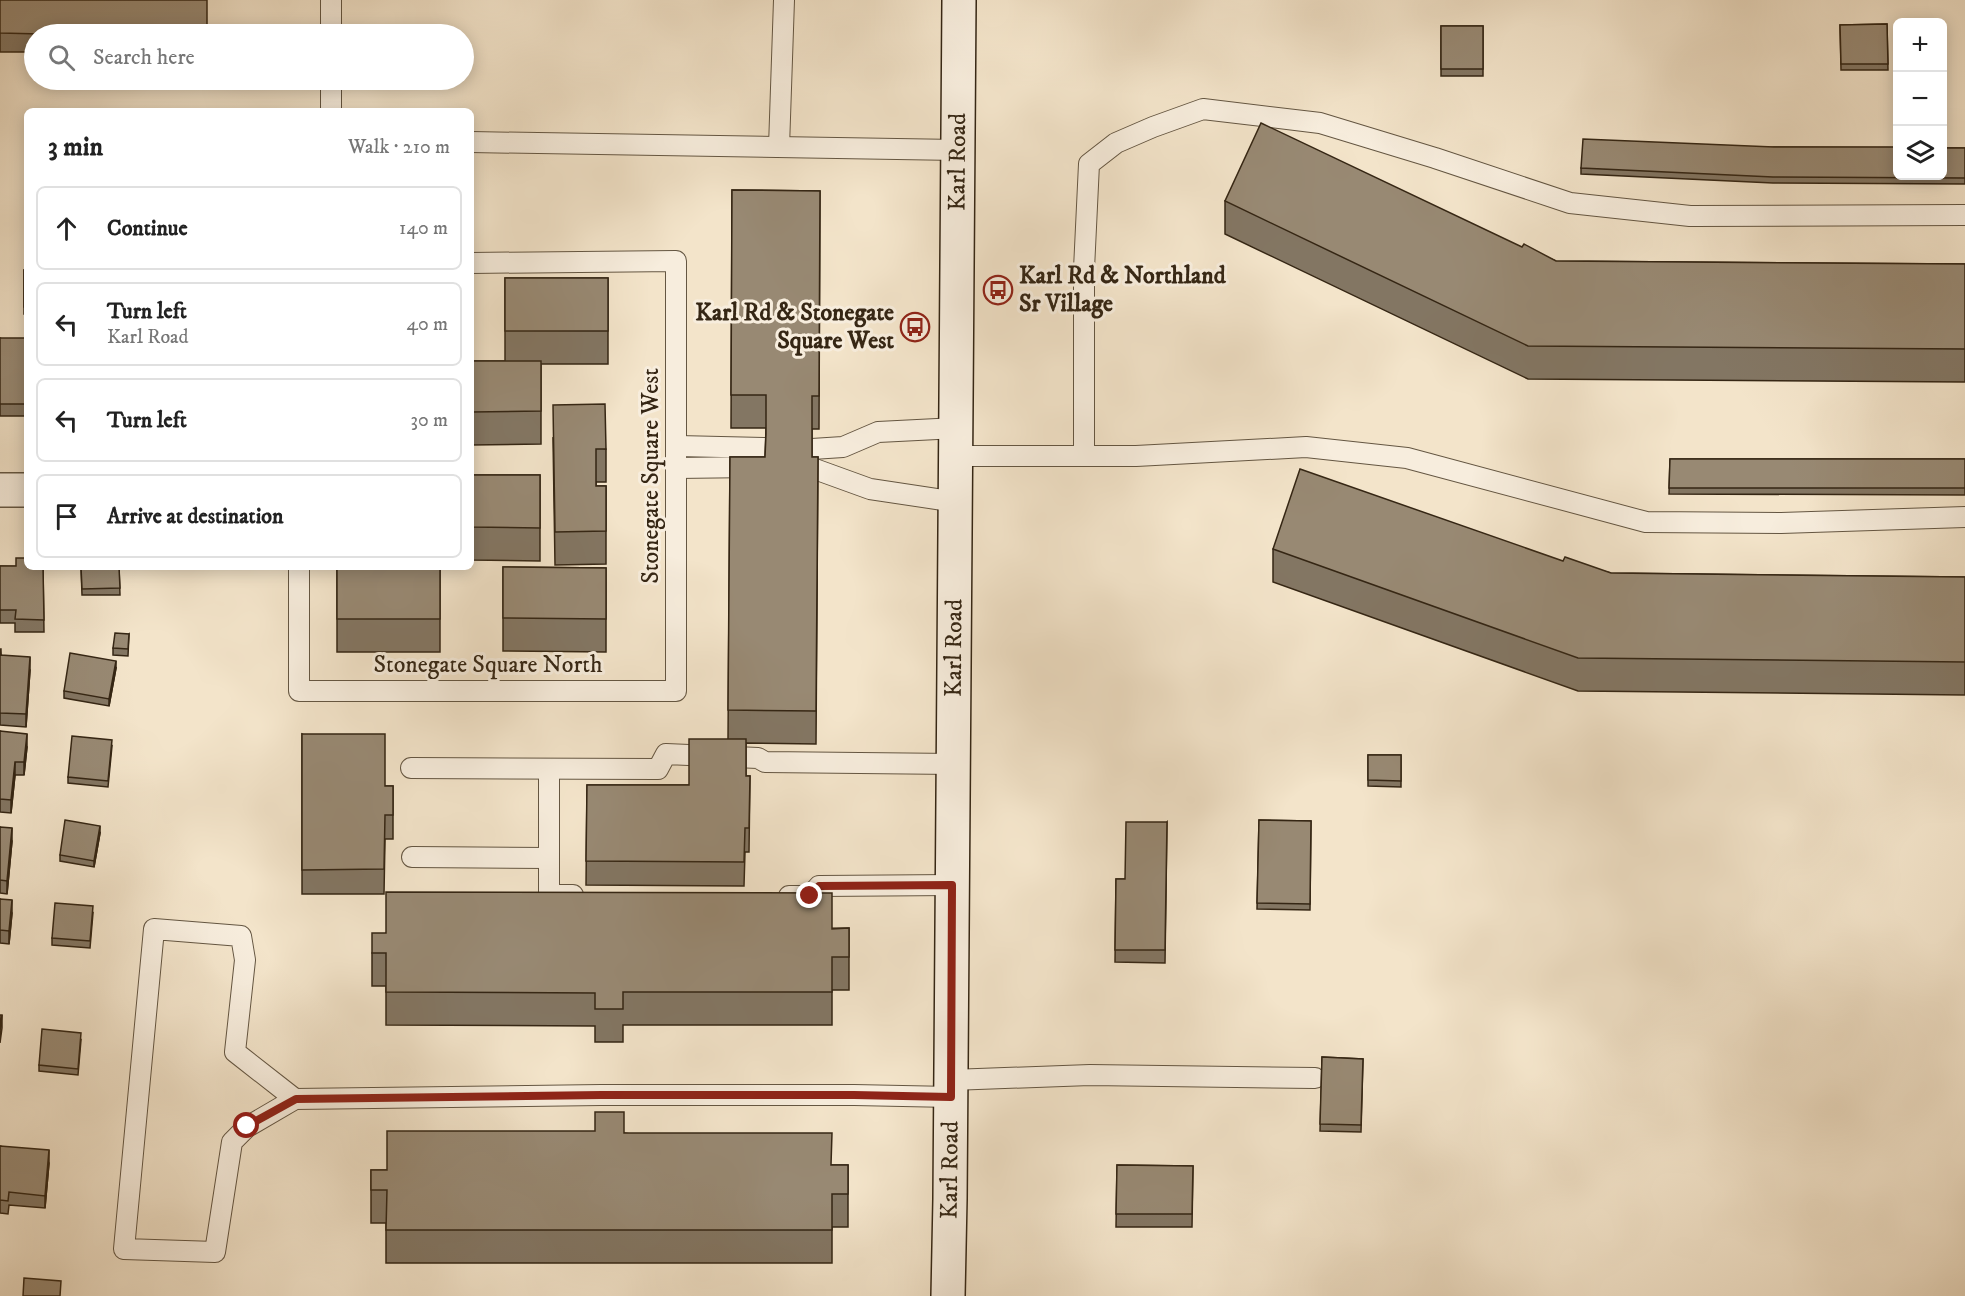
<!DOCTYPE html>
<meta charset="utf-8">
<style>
:root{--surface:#fff;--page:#f6f6f6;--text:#222;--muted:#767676;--line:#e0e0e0}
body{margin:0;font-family:"IM FELL DW Pica",serif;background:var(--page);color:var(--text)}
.controls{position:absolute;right:18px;top:18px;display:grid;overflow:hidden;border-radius:9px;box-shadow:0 3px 15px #0003}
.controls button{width:54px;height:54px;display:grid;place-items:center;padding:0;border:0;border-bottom:2px solid var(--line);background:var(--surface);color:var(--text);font:30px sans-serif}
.stop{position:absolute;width:18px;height:18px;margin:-14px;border:4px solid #8f2418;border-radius:50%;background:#fff}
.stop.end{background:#8f2418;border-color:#fff;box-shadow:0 2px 6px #0008}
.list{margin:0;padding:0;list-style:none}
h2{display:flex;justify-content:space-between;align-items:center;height:78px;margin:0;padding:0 24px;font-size:26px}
h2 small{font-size:20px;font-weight:400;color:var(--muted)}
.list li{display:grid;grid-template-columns:39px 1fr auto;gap:18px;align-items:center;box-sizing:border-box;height:84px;margin:0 12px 12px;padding:0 12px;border:2px solid var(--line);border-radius:9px}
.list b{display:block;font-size:22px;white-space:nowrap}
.list p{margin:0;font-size:20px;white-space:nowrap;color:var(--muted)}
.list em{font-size:20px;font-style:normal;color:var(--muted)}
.icon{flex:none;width:33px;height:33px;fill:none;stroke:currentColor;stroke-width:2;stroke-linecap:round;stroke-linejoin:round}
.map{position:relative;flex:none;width:1965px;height:1296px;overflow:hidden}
.search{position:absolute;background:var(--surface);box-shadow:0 3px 15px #0003;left:24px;top:24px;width:450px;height:66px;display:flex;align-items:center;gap:15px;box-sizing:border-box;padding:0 21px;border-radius:33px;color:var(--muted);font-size:22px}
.panel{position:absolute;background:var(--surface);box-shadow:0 3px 15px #0003;left:24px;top:108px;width:450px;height:462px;border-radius:9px}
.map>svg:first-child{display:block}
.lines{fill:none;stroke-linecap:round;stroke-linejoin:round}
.service-casing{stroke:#645642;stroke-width:22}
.minor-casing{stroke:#645642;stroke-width:36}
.secondary-casing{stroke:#352614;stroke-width:36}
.service{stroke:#f7eddd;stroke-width:20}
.minor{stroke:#f7eddd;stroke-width:33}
.secondary{stroke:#f7eddd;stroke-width:33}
.wall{fill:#837663;stroke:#352614;stroke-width:1.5}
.shaded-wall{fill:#6a6050;stroke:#352614;stroke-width:1.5}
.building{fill:#988973;stroke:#352614;stroke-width:1.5}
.route{stroke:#8f2418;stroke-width:8}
.labels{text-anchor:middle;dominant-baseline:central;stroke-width:6;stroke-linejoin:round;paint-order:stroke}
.street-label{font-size:24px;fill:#352614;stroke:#f7eddd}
.poi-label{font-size:24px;font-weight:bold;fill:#352614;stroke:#f7eddd;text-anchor:start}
</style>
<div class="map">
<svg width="1965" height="1296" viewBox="0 0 1965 1296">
<rect width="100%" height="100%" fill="#f3e4ca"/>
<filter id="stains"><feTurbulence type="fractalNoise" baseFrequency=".00333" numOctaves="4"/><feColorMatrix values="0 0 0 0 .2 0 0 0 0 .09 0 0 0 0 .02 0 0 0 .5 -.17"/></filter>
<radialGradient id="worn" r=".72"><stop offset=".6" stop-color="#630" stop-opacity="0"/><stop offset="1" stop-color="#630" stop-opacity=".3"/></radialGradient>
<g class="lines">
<g class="service-casing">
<g id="service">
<path d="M 331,0 L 331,34"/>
<path d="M 331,111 L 331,80"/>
<path d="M 471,142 L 957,150"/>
<path d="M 779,147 L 784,0"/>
<path d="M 678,446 L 765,448"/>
<path d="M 812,449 L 843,447 L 878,432 L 957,428"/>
<path d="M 956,456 L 1136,456 L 1306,447 L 1407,458 L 1646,522 L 1781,523 L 1965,517"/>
<path d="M 1084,456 L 1084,269 L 1089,164 L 1116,143 L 1153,127 L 1203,109 L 1320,123 L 1435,158 L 1570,203 L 1690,216 L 1965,215"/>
<path d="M 677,468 L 755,467"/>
<path d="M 812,468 L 870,489 L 956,502"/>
<path d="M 299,567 L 299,691 L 676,691 L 676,261 L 471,263"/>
<path d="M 411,768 L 658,769 L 666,754 L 758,758 L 765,762 L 954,764"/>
<path d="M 549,769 L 549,895 L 573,895"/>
<path d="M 412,857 L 549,858"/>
<path d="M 789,896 L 810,896 L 819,886 L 953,885"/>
<path d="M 951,1080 L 1090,1075 L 1315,1078"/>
<path d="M 295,1099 L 235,1052 L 245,960 L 241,936 L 154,929 L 124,1249 L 215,1252 L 232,1142 L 247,1127 L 295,1099 L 601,1095 L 854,1095 L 951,1097"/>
</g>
</g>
<g class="minor-casing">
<path id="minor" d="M 0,490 L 27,490"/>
</g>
<g class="secondary-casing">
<g id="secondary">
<path id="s1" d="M 948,1296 L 950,1199 L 959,0"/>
</g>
</g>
<use href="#service" class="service"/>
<use href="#minor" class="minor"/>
<use href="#secondary" class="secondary"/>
</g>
<g class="wall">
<path d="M 0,0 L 207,34 L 34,34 L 34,52 L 0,52 Z"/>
<path d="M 1887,24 L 1888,70 L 1841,70 L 1840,25 Z"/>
<rect x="1441" y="26" width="42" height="50"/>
<path d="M 1774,147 L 1965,148 L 1965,184 L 1773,183 L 1581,174 L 1581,168 Z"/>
<path d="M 732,190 L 820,191 L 819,429 L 812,429 L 812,457 L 818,457 L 816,744 L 746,743 L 746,776 L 750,776 L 749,852 L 745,852 L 744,886 L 586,885 L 587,785 L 689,785 L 728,739 L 730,457 L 765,457 L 766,428 L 731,428 Z"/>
<path d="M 1225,201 L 1522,247 L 1556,261 L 1965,264 L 1965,382 L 1528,379 L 1225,234 Z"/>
<rect x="24" y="270" width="3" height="44"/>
<path d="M 505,278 L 608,278 L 608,364 L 541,364 L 541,444 L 471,445 L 471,361 L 505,361 Z"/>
<path d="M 0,338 L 27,355 L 27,416 L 0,416 Z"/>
<path d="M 553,438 L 606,449 L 606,482 L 596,482 L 596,486 L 606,486 L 606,564 L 555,565 Z"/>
<path d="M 1670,459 L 1965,459 L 1965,495 L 1669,494 Z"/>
<path d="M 471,475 L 540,475 L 540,561 L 471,560 Z"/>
<path d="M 1273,549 L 1563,561 L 1611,573 L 1965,577 L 1965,695 L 1578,691 L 1273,582 Z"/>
<path d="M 0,566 L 43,567 L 44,632 L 15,632 L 15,623 L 0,623 Z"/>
<path d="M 81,567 L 119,567 L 120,595 L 82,595 Z"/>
<rect x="337" y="567" width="103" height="85"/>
<path d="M 503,567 L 606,568 L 606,652 L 503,651 Z"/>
<path d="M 129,634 L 128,656 L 113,655 L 113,648 Z"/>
<path d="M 0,649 L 1,655 L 30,670 L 26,727 L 0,725 Z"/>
<path d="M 116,668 L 109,706 L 64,698 L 64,691 Z"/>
<path d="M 0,731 L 27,747 L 24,775 L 15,775 L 11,813 L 0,812 Z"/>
<path d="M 302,734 L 385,786 L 393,786 L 393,839 L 385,839 L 384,894 L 302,894 Z"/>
<path d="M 112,746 L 108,787 L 68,783 L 68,777 Z"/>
<path d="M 1368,755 L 1401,755 L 1401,787 L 1368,786 Z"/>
<path d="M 1259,820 L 1311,821 L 1310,910 L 1257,909 Z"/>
<path d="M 1167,822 L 1165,963 L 1115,962 L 1116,879 L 1125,879 Z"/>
<path d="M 0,827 L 12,841 L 7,894 L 0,893 Z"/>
<path d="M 100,833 L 94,867 L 60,861 L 60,855 Z"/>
<path d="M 0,899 L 12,913 L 9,944 L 0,943 Z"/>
<path d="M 93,913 L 90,948 L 52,945 L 52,938 Z"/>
<path d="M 849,928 L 849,990 L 832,990 L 832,1025 L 623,1025 L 623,1042 L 595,1042 L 595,1026 L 386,1025 L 386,986 L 372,986 L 372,953 L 386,933 Z"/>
<path d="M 81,1040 L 78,1075 L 39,1071 L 39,1065 Z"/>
<path d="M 1322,1057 L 1363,1059 L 1361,1132 L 1320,1131 Z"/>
<path d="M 624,1133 L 832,1165 L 848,1165 L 848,1227 L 832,1227 L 832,1263 L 386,1263 L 386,1223 L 371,1223 L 371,1170 L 387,1170 Z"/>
<path d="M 0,1146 L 49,1163 L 45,1208 L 9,1205 L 8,1214 L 0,1213 Z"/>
<path d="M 1117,1165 L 1193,1166 L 1192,1227 L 1116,1227 Z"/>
</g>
<g class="shaded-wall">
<path d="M 30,657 L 30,670 L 26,727 L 26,714 Z"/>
<path d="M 116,661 L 116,668 L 109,706 L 109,699 Z"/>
<path d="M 27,734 L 27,747 L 24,775 L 24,762 Z"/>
<path d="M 15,762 L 15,775 L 11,813 L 11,800 Z"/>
<path d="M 100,826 L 100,833 L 94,867 L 94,861 Z"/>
<path d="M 12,828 L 12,841 L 7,894 L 7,881 Z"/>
<path d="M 12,900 L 12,913 L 9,944 L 9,931 Z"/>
<path d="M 2,1015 L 2,1028 L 0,1043 L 0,1030 Z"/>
<path d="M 49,1150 L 49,1163 L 45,1208 L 45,1196 Z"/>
</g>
<g class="building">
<path d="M 0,0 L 207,0 L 207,34 L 41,34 L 0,33 Z"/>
<path d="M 1887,24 L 1888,64 L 1841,64 L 1840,25 Z"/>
<rect x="1441" y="26" width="42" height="43"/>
<path d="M 1261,123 L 1522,247 L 1524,244 L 1556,261 L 1965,264 L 1965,349 L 1528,346 L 1225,201 Z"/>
<path d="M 1583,139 L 1774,147 L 1898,147 L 1898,176 L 1942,176 L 1942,148 L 1965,148 L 1965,178 L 1773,177 L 1581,168 Z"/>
<path d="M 732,190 L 820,191 L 819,396 L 812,396 L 812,457 L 818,457 L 816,711 L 728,710 L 730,457 L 765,457 L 766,434 L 766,395 L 731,395 Z"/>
<rect x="24" y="270" width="3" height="37"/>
<rect x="505" y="278" width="103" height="53"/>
<path d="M 0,338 L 26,338 L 27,404 L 0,404 Z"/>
<path d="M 471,361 L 541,361 L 541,411 L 471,412 Z"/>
<path d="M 605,404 L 606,449 L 596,449 L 596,486 L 606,486 L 606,531 L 555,532 L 553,405 Z"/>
<path d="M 1670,459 L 1965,459 L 1965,488 L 1669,488 Z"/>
<path d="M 1300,469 L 1563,561 L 1565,557 L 1611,573 L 1965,577 L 1965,662 L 1578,658 L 1273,549 Z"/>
<path d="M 471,475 L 540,475 L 540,528 L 471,527 Z"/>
<path d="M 16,558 L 27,558 L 27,567 L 43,567 L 44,620 L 15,619 L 16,610 L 0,610 L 0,566 L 16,566 Z"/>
<path d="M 81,567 L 119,567 L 120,588 L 82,589 Z"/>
<rect x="337" y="567" width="103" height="52"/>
<path d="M 503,567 L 606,568 L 606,619 L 503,618 Z"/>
<path d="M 115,633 L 129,634 L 128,649 L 113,648 Z"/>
<path d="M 0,649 L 1,649 L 1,655 L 30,657 L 26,714 L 0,713 Z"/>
<path d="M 70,653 L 116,661 L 109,699 L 64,691 Z"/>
<path d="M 0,731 L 27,734 L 24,762 L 15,762 L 11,800 L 0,799 Z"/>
<path d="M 302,734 L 385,734 L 385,786 L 393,786 L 393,815 L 385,815 L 384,869 L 302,870 Z"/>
<path d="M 72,736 L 112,740 L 108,781 L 68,777 Z"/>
<path d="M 689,739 L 746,739 L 746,776 L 750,776 L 749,828 L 745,828 L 744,862 L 586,861 L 587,785 L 689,785 Z"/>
<path d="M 1368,755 L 1401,755 L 1401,781 L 1368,780 Z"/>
<path d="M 65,820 L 100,826 L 94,861 L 60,855 Z"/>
<path d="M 1259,820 L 1311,821 L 1310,904 L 1257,903 Z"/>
<path d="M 1126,822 L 1167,822 L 1165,950 L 1115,950 L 1116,879 L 1125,879 Z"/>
<path d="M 0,827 L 12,828 L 7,881 L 0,880 Z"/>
<path d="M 386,892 L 832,893 L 832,929 L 849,928 L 849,957 L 832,957 L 832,992 L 623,992 L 623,1009 L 595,1009 L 595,993 L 386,992 L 386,953 L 372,953 L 372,933 L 386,933 Z"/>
<path d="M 0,899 L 12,900 L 9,931 L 0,930 Z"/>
<path d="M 55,903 L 93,906 L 90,941 L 52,938 Z"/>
<path d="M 0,1015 L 2,1015 L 0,1030 Z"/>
<path d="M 42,1029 L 81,1033 L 78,1069 L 39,1065 Z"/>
<path d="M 1322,1057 L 1363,1059 L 1361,1125 L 1320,1124 Z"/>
<path d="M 595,1112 L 624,1112 L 624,1133 L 832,1133 L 831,1165 L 848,1165 L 848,1194 L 832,1194 L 832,1230 L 386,1230 L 387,1190 L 371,1190 L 371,1170 L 387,1170 L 387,1131 L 595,1131 Z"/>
<path d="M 0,1146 L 49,1150 L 45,1196 L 9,1192 L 8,1201 L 0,1200 Z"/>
<path d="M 1117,1165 L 1193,1166 L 1192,1214 L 1116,1214 Z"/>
<path d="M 24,1278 L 61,1281 L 60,1296 L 23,1296 Z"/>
</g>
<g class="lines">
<path class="route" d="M 247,1126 L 296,1099 L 601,1095 L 854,1095 L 951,1097 L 952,885 L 819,886 L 810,896"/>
</g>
<defs>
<g id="bus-ring" transform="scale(1.5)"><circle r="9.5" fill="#f7eddd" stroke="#8f2418" stroke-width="1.5"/><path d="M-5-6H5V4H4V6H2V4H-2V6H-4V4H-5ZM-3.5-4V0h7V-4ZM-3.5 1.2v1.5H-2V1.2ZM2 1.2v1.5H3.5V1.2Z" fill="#8f2418"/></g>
</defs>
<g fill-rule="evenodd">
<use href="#bus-ring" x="998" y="290"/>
<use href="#bus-ring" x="915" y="327"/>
</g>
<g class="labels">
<g class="street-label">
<text stroke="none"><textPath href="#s1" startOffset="1134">Karl Road</textPath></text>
<text transform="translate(651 476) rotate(-90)">Stonegate Square West</text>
<text stroke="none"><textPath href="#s1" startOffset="648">Karl Road</textPath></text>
<text x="488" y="665">Stonegate Square North</text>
<text stroke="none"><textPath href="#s1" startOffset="126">Karl Road</textPath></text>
</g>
<g class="poi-label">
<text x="1019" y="276">Karl Rd &amp; Northland<tspan x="1019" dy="28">Sr Village</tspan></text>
<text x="894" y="313" text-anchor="end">Karl Rd &amp; Stonegate<tspan x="894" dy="28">Square West</tspan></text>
</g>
</g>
<rect width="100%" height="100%" filter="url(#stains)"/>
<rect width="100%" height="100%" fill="url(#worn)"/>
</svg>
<div class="controls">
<button>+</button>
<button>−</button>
<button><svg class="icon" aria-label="layers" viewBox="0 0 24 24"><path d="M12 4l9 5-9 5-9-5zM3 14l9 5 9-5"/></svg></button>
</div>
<div class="stop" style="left:247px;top:1126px"></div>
<div class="stop end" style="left:810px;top:896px"></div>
<div class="search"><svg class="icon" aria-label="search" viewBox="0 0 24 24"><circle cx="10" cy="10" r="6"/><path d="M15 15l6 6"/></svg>Search here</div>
<section class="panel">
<h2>3 min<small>Walk · 210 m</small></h2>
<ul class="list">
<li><svg class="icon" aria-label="ahead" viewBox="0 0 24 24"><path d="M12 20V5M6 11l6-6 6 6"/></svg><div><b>Continue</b></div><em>140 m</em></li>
<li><svg class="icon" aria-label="left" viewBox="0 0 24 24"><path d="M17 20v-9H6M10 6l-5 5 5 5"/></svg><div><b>Turn left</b><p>Karl Road</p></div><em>40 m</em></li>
<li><svg class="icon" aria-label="left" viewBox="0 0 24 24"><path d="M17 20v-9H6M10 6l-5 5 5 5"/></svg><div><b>Turn left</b></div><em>30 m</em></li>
<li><svg class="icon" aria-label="arrive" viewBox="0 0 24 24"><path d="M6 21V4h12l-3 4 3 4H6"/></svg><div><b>Arrive at destination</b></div></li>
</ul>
</section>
</div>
